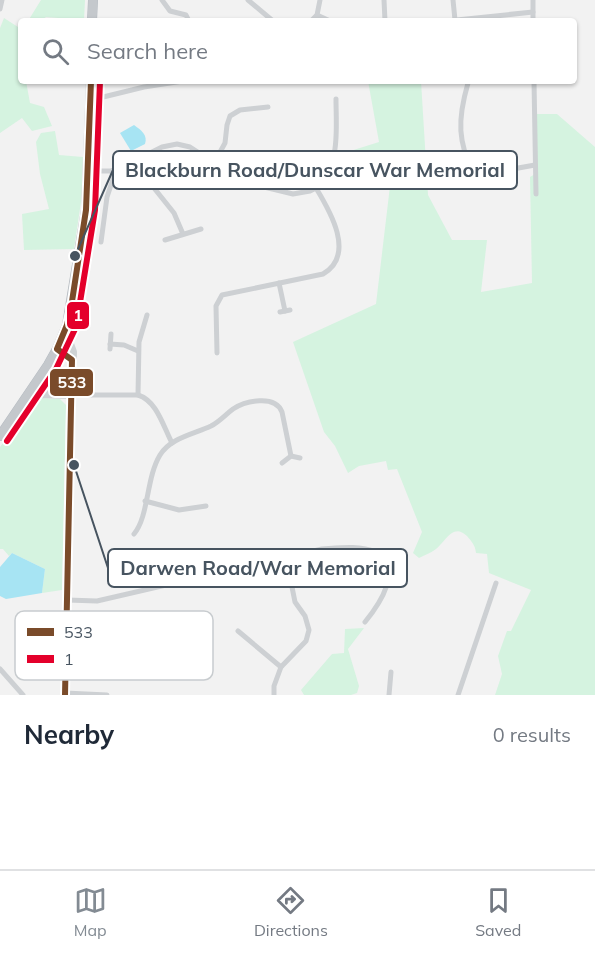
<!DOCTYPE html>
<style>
:root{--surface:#fff;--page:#f2f2f3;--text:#1f2937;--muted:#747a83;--line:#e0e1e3;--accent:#838b93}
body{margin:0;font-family:Mulish,sans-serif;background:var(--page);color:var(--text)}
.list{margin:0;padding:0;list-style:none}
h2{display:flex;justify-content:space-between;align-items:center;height:78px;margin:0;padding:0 24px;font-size:26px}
h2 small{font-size:20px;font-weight:400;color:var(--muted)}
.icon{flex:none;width:33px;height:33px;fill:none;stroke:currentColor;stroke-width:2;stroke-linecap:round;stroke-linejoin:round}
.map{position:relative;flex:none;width:595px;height:695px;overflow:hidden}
.search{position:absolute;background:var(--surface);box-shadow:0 2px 4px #0004;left:18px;right:18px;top:18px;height:66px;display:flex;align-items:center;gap:15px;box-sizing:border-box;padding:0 21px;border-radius:6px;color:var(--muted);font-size:22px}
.sheet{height:174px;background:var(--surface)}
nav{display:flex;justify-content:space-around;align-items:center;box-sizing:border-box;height:84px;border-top:2px solid var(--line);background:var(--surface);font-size:16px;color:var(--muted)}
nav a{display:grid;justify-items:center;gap:3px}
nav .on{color:var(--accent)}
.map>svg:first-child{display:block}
.green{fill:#d5f3e0}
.water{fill:#a7e4f3}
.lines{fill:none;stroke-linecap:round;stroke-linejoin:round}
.trunk-casing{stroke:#b6bcc2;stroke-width:10}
.minor{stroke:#cdd0d3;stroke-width:5}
.secondary{stroke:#ced2d4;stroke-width:8}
.trunk{stroke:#c4c8cc;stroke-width:9}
.bus-1-casing{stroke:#fff;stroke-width:10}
.bus-2-casing{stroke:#fff;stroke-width:10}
.bus-1{stroke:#7a4b2a;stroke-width:6}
.bus-2{stroke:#e4002b;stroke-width:6}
.key{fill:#fff;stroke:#c8cccf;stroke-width:1.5}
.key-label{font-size:16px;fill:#475460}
.leader{fill:none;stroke:#475460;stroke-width:2}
.callout-dot{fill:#475460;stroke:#fff;stroke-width:2}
.callout{fill:#fff;stroke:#475460;stroke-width:2}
.callout-label{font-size:20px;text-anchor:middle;font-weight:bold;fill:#475460}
.line-badge{stroke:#fff;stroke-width:2}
.badge-label{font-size:16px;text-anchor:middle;font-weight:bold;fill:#fff}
</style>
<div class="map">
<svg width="595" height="695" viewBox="0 0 595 695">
<rect width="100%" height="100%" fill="#f2f2f2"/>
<g class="green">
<path d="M 41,0 L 85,0 L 84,20 L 46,17 L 40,21 L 28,21 Z"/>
<path d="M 4,18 L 21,29 L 21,81 L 26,81 L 30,103 L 44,107 L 52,126 L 32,131 L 22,118 L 0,133 L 0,28 Z"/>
<path d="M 368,81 L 421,81 L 428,195 L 452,240 L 487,240 L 481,292 L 532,283 L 530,177 L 537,173 L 537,114 L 557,114 L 595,147 L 595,695 L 495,695 L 502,674 L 498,656 L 507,631 L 511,631 L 531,590 L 489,573 L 487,554 L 476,553 C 475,545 472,542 467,536 C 453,522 445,542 436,549 C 431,553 424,555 419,558 L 413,553 L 422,532 L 397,469 L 388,470 L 386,461 L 359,466 L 348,473 L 335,446 L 324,432 L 293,342 L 376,304 L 390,186 L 336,176 L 344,153 L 379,142 Z"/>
<path d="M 55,131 L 59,155 L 83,157 L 82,195 L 74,249 L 24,250 L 22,214 L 49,209 L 40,174 L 36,142 L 41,133 Z"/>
<path d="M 41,398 L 60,399 L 66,405 L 62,590 L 42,593 L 45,569 L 12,553 L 9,556 L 3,549 L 0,549 L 0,447 L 34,402 Z"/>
<path d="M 364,628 L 348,649 L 359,686 L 357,693 L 351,695 L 304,695 L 301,690 L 332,654 L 344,653 L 345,629 Z"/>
</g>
<g class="water">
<path d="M 134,125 C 141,130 148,135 145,144 L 131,151 L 120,133 Z"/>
<path d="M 12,553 L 45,569 L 42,593 L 6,599 L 0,596 L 0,567 Z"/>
</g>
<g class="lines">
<g class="trunk-casing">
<g id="trunk">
<path d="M 92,21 L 93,0"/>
<path d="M 0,436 L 48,365 L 57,349 L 67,325 L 86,210 L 91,81"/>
</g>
</g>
<g class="minor">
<path d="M 162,0 L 170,11 L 186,15 L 189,21"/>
<path d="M 248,0 L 273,21"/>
<path d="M 384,0 L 385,21"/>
<path d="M 453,0 L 455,20"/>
<path d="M 0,9 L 2,0"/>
<path d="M 317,15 L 330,21"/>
<path d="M 311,21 L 317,15 L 320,0"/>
<path d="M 447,21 L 533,12"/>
<path d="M 533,21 L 533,0"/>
<path d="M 534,81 L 536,194"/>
<path d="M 468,83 C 457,121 458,141 474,177"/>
<path d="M 91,100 L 144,87 L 183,81"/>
<path d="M 142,157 L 154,188 L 174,213 L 183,234"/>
<path d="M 214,163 L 225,143 L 227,125 L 230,116 L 240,110 L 268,107"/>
<path d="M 89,171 L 112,171 L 122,163 L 142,157 L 162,147 L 177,144 L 190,147 L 233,175 L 256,185 L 293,194 L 310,191 L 316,188 C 330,211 356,255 323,274 L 222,295 L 216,306 L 217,353"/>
<path d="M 468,177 L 535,165"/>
<path d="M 316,188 C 341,163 336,131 336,99"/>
<path d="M 165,240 L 201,229"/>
<path d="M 101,242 L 107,197 L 113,179 L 112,171"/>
<path d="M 279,283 L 285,311"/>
<path d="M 280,312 L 290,310"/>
<path d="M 110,344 L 124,345 L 138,351"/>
<path d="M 110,349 L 111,334"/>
<path d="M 71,395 L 138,395 C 157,401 163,426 172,443"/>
<path d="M 138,395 L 139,342 L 147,315"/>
<path d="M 282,463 L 291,456 L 300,458"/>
<path d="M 145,501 L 179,510 L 206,506"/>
<path d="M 134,534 C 149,516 146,478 160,455 C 170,438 194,434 211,426 C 219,422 225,415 233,409 C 245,401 275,394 282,412 L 291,456"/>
<path d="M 67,600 L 97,601 L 322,549 C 338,548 360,545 375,552 C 405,567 379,605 365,622"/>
<path d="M 238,631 L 281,667"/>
<path d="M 165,639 L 166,650"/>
<path d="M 65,658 L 171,649"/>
<path d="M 0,669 L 23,695"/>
<path d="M 65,693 L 107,695"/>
<path d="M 274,695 L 274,686 L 281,667 L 306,641 L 309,630 L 305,616 L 295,602 L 286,557"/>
<path d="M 389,695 L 391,672"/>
<path d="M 458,695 L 496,583"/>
</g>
<g class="secondary">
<path d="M 62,337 L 70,344 L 73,352 L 65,695"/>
<path d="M 29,395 L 38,394 L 71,395"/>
</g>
<use href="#trunk" class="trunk"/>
<g class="bus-1-casing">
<path id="bus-1" d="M 65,695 L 72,360 L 57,349 L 67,325 L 71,308 L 86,210 L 91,81"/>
</g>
<g class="bus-2-casing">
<path id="bus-2" d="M 7,441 L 56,369 L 76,327 L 95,210 L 100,81"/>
</g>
<use href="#bus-1" class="bus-1"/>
<use href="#bus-2" class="bus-2"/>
</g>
<rect x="15" y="611" width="198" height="69" rx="9" class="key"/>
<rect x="27" y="628" width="27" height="8" fill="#7a4b2a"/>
<rect x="27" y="655" width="27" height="8" fill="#e4002b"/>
<g class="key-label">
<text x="64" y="638">533</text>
<text x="64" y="665">1</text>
</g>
<path class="leader" d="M75 256L113 170M74 465L108 568"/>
<g class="callout-dot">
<circle cx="75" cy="256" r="6"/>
<circle cx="74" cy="465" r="6"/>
</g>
<g class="callout">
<rect x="113" y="151" width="404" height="38" rx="6"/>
<rect x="108" y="549" width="299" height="38" rx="6"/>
</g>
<g class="callout-label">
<text x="315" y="177">Blackburn Road/Dunscar War Memorial</text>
<text x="258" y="575">Darwen Road/War Memorial</text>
</g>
<g class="line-badge">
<rect x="66" y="301" width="24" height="29" rx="6" fill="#e4002b"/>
<rect x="49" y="368" width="45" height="29" rx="6" fill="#7a4b2a"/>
</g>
<g class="badge-label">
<text x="78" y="321">1</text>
<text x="72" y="388">533</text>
</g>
</svg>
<div class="search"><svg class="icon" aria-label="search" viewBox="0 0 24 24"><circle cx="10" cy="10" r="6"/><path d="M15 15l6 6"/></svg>Search here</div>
</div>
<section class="sheet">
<h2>Nearby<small>0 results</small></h2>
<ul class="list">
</ul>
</section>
<nav>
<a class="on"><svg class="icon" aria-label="map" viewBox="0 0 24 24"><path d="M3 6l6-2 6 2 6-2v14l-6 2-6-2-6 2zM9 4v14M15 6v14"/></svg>Map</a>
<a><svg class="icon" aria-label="directions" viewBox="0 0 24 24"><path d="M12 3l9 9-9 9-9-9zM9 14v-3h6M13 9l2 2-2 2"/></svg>Directions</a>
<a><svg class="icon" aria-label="saved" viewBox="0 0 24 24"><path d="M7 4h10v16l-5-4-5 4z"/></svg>Saved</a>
</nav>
